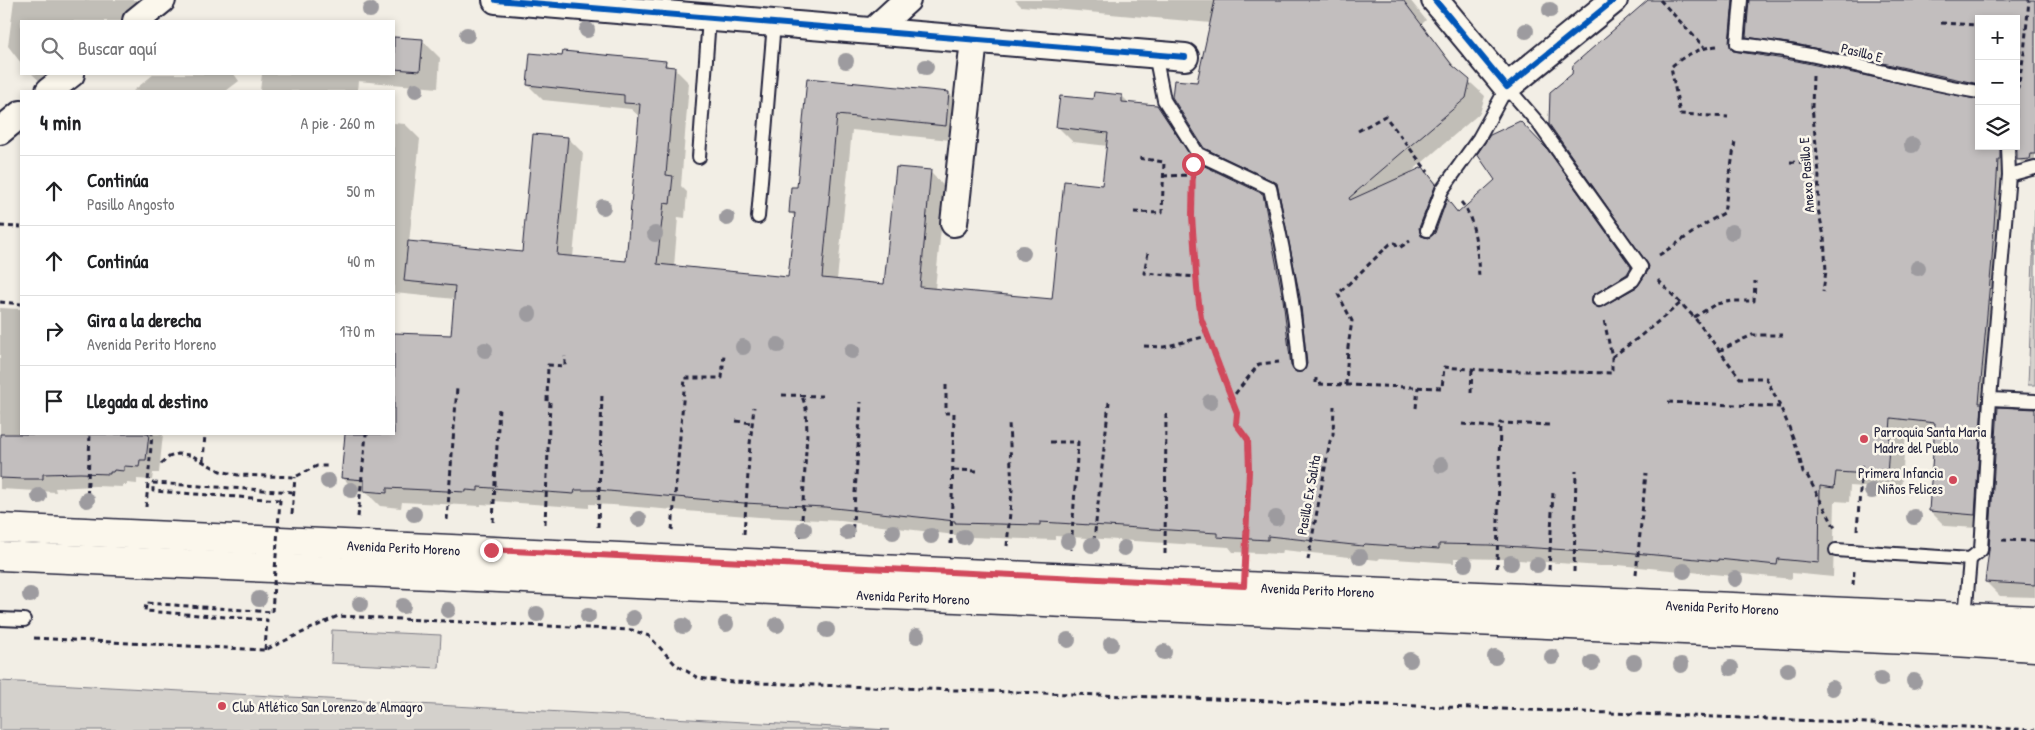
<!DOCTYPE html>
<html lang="es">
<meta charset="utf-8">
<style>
:root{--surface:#fff;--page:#f2f2f2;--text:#202124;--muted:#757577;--line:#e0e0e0}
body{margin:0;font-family:"Patrick Hand",sans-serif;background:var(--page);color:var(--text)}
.controls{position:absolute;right:15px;top:15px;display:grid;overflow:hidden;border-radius:0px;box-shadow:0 2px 8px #0003}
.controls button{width:45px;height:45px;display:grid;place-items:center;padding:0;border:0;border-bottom:1px solid var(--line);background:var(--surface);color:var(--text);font:25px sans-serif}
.stop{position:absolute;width:15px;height:15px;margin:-11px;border:4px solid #d1495b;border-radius:50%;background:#fff}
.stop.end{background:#d1495b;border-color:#fff;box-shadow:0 1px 5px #0008}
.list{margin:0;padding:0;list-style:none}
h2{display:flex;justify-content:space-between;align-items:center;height:65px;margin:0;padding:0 20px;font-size:21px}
h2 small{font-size:16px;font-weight:400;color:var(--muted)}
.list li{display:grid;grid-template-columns:32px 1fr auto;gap:15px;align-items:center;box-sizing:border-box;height:70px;padding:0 20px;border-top:1px solid var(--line)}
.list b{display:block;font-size:19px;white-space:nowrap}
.list p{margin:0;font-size:16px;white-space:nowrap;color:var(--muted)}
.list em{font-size:16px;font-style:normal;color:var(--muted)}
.icon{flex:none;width:28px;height:28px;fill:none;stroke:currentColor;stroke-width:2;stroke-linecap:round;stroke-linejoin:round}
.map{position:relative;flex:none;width:2035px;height:730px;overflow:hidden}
.search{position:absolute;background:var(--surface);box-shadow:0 2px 8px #0003;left:20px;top:20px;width:375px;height:55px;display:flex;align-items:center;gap:12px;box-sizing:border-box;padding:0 18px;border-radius:0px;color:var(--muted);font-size:19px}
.panel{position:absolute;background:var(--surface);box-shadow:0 2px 8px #0003;left:20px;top:90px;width:375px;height:345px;border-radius:0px}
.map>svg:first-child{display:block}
.green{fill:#d4d1cc;stroke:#7b7a84}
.shadow{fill:#0003;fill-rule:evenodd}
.building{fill:#c2bebe;stroke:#22223b}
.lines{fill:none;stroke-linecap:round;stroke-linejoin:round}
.service-casing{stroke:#22223b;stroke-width:16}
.minor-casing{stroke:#22223b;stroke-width:30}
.secondary-casing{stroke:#22223b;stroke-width:31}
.path{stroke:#22223b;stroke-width:3;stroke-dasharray:5 4;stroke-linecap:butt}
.service{stroke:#fbf7ec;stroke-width:12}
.minor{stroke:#fbf7ec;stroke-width:26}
.secondary{stroke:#fbf7ec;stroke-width:28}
.path-bridge{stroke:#22223b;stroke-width:3;stroke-dasharray:5 4;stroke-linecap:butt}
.cycleway-casing{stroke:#fbf7ec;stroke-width:9}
.cycleway{stroke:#0057b8;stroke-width:6}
.tree{fill:#9d9b9f}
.route{stroke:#d1495b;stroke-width:6}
.poi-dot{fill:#d1495b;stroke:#fbf7ec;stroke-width:2}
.labels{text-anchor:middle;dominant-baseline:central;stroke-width:5;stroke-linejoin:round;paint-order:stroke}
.street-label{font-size:14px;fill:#22223b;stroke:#fbf7ec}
.poi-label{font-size:14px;fill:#22223b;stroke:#fbf7ec;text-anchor:start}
</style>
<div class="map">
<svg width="2035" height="730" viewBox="0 0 2035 730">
<rect width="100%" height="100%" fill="#f2eee5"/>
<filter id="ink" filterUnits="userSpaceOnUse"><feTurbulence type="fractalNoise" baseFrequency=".02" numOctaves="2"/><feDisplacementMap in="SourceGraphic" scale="10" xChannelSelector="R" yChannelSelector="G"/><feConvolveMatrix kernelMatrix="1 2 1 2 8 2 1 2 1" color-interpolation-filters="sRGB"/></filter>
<g filter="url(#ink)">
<g class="green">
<path d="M 2035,209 L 2035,385 L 2028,385 Z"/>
<path d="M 332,630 L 441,635 L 439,668 L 331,663 Z"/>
<path d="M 0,681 L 889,730 L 0,730 Z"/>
</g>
<g class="shadow">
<path d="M 14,0 L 145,0 L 144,5 L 123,21 L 21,21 L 21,63 L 8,46 Z"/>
<path d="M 1015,0 L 1410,0 L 1426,20 L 1422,24 L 1443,52 L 1460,73 L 1485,96 L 1480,113 L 1410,173 L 1422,168 L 1437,183 L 1450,200 L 1449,203 L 1459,213 L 1496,180 L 1535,137 L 1562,167 L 1643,280 L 1649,272 L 1650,266 L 1574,75 L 1650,0 L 2035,0 L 2035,174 L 2033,174 L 2018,159 L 2017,156 L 2015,158 L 1994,417 L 1998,421 L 2035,410 L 2035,597 L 2000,596 L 1986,582 L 1992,529 L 1945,526 L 1930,511 L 1936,436 L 1906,433 L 1901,490 L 1850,486 L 1849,502 L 1835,501 L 1833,577 L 1792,573 L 1792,579 L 1733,573 L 1733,576 L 1618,565 L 1618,566 L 1600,566 L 1505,559 L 1454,558 L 1454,563 L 1380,558 L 1378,560 L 1283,550 L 1282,554 L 1233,552 L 1229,547 L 1055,536 L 1055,540 L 971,537 L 841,521 L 759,517 L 613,505 L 589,504 L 589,508 L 493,501 L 493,505 L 481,504 L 481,506 L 402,502 L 401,508 L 380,506 L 367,493 L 357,492 L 342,477 L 346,434 L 394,434 L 394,335 L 452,337 L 455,299 L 394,293 L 394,123 L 405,124 L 420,139 L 409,242 L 523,253 L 568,138 L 583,153 L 573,257 L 627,262 L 640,117 L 631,109 L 543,100 L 528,85 L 665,62 L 670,68 L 674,68 L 689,83 L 681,186 L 687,192 L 685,218 L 678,217 L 674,267 L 790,278 L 796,218 L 790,212 L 799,189 L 808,79 L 949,93 L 964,108 L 960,141 L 852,130 L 837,280 L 885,285 L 930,172 L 945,187 L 935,289 L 1053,300 L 1103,186 L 1108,146 L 1073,142 L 1058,127 L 1094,101 L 1122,96 L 1130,104 L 1157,106 L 1172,121 L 1201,166 L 1262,195 L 1277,210 L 1298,315 L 1304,372 L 1308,364 L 1304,319 L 1293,252 L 1280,191 L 1220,162 L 1205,147 L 1198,84 L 1211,23 L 1021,6 ZM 1979,19 L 2016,19 L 2016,146 L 1979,146 L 1744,53 L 1746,35 L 1762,51 L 1979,95 Z"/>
<path d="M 394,35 L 396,38 L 423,41 L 440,58 L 438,88 L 358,81 L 357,91 L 260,91 L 262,74 L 394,74 Z"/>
<path d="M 32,74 L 54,74 L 42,83 Z"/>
<path d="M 154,74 L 234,74 L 239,81 L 226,91 L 133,91 Z"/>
<path d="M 0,308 L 21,309 L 21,434 L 163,434 L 159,473 L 153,473 L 152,480 L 137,479 L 137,484 L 127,483 L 127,485 L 123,485 L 123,487 L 95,486 L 55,488 L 56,492 L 0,489 Z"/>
</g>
<g class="building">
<path d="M 1215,0 L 1403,0 L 1452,65 L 1470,80 L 1466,98 L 1349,198 L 1350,200 L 1423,167 L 1436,184 L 1419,228 L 1421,236 L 1429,238 L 1435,233 L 1447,199 L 1458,213 L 1495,180 L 1477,154 L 1490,135 L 1520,121 L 1548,150 L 1631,267 L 1627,274 L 1592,296 L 1592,304 L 1599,308 L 1637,287 L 1648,271 L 1649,266 L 1549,124 L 1550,92 L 1572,74 L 1573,65 L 1648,0 L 1733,0 L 1729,43 L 1733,51 L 1797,61 L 1979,100 L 1979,146 L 2000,146 L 2000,160 L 1998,160 L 1992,259 L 1979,403 L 1982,403 L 1975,515 L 1929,511 L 1935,423 L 1891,418 L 1887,475 L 1836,472 L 1834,488 L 1820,486 L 1819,563 L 1778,559 L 1777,565 L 1718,559 L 1718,561 L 1603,550 L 1603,552 L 1584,551 L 1489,545 L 1439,544 L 1439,549 L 1365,544 L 1363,546 L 1268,536 L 1268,540 L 1217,537 L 1217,533 L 1091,525 L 1040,522 L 1040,525 L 955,523 L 955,521 L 825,507 L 744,503 L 597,490 L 575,490 L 574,494 L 478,487 L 478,491 L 466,490 L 466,492 L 387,488 L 387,493 L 364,491 L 364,480 L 341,478 L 345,434 L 394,434 L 394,333 L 451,335 L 455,286 L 404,281 L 408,241 L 522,252 L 533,134 L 568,137 L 557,255 L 626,261 L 640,104 L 624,103 L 624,95 L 527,85 L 530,53 L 562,56 L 563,51 L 666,61 L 665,66 L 675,67 L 666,175 L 673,176 L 670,204 L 664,203 L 657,264 L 788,277 L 795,213 L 789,213 L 791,187 L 797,187 L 807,78 L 949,92 L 946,126 L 837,115 L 822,278 L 884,284 L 896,167 L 931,170 L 920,287 L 1052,299 L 1064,181 L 1102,185 L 1108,133 L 1056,127 L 1060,96 L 1093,99 L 1094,92 L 1122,95 L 1122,102 L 1157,105 L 1194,161 L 1263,194 L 1283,299 L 1291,366 L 1296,372 L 1303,372 L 1307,364 L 1300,297 L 1277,183 L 1204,148 L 1172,97 L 1174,80 L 1197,82 Z"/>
<path d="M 1749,0 L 2035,0 L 2035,154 L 2031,154 L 2030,159 L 2017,160 L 2016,19 L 1979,19 L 1979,84 L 1800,45 L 1746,37 Z"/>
<path d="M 394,37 L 423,39 L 420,71 L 394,69 Z"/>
<path d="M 1998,407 L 2035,409 L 2035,585 L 1985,582 L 1989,550 Z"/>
<path d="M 0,434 L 149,434 L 146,460 L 140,460 L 139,467 L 124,466 L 124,471 L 114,470 L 113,472 L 110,472 L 110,474 L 80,473 L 43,474 L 43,479 L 24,479 L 0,478 Z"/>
</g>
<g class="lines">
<g class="service-casing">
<g id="service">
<path d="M 1741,0 L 1737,44 C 1819,51 1898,79 1979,92"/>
<path d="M 1155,54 L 1164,100 L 1198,154 L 1270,188 C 1283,247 1295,304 1299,365"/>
<path d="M 699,157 L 709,18"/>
<path d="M 2009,175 L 2035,168"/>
<path d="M 758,217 L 774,23"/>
<path d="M 1427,230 L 1442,190 L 1479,138 L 1507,87 L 1538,123 L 1641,267 L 1633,280 L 1599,300"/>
<path d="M 1990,399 L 2035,401"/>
<path d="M 1836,550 L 1970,559 L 1981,550 L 1990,399 L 2009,175 L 2008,146"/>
<path d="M 1965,617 L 1970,559"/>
<path d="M 0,619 L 24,620"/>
</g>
</g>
<g class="minor-casing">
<g id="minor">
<path d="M 496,0 L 1185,57"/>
<path d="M 1435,0 L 1507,87 L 1614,0"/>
<path d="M 136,21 L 162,0"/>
<path d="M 873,31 L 907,0"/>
<path d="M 49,91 L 71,74"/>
<path d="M 0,131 L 21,114"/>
<path d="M 954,223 L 974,40"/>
</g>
</g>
<g class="secondary-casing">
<g id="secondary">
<path id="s1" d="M 0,528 L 1244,586 L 2035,620"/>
<path id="s2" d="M 0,556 L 1954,642 L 2035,647"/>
</g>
</g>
<g class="path">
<path d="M 1660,0 L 1704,47"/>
<path d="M 1941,23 L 1979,25"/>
<path d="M 2016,28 L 2027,28"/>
<path d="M 1717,46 C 1700,48 1684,55 1671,67 L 1680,114 L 1728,117"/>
<path d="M 2016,51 L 2024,53"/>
<path d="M 1813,76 L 1812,107 L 1819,173 L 1818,209 L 1824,236 L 1826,271 L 1823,292"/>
<path d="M 2016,90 L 2018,88 L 2024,53 L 2029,0"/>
<path d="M 1358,131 L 1385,116 L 1428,172"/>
<path d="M 1790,162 L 1816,163"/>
<path d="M 1193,175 L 1192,216 L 1197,289 L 1201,318 L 1231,398"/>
<path d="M 1163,176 L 1190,175"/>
<path d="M 1461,202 C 1476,218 1478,257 1479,278"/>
<path d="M 1134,212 L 1162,213 L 1164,162 L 1138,158"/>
<path d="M 0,226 L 21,227"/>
<path d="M 1148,253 L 1144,273 L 1197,277"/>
<path d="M 1659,255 C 1681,242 1701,225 1724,213 L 1735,141"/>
<path d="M 1658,280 L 1694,317 L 1740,378 L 1766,378 C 1782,409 1796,439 1803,473 L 1807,475 L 1835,528"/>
<path d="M 0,302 L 21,304"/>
<path d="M 1694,317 L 1716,304 L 1732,301 L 1754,301 L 1755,281"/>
<path d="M 1144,346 L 1164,347 L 1207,336"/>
<path d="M 1719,351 L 1752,335 L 1783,335"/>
<path d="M 1612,357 L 1638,338 L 1682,302"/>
<path d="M 1316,378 L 1316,384 L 1442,388 L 1444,367 L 1482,370 L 1612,373 L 1612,357 L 1604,320"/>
<path d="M 946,385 L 946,413 L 954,413 L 951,544"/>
<path d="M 1346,385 L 1348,347 L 1352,321 L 1338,294 L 1390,244 L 1395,243 L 1399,248 L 1410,241"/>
<path d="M 1471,393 L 1472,368"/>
<path d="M 782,395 L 822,396"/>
<path d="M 1668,402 L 1780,407"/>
<path d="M 1416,408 L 1418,387"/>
<path d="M 736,421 L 752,423"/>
<path d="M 1462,424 L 1500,428"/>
<path d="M 1050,442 L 1078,442 L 1071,550"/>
<path d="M 203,461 L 205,434"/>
<path d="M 161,464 L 169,457 L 178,454 L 191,455 L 220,471 L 238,475 L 295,477 L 317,466 L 330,466"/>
<path d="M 954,470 L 979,471"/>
<path d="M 280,500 L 153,491 L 153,483 L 294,492"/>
<path d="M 87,504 L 90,434"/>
<path d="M 146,507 L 152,434"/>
<path d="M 292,514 L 295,477"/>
<path d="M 358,517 L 366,434"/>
<path d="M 447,520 L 457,388"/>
<path d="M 493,522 L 499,407"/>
<path d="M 545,524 L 550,402 L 547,402 L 548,365 L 565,366 L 565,356"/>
<path d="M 598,527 L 602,394"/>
<path d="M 672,530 L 685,378 L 722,378 L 724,354"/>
<path d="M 1857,530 L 1862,466"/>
<path d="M 744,534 L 750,444 L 754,407"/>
<path d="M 801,537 L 807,433 L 806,408 L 802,396"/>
<path d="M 852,538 L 861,402"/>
<path d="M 2002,540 L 2035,541"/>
<path d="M 1007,546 L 1012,490 L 1009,422"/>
<path d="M 1093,550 L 1109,402"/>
<path d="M 1165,554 L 1166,410"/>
<path d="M 1245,558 L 1249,470 L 1248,440 L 1236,424 L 1237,413 L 1231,399 L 1259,364 L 1279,362"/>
<path d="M 1308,560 L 1330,441 L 1333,435 L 1334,406"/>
<path d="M 1497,568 L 1500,423 L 1552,425"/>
<path d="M 1549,570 L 1553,492"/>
<path d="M 1574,572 L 1576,471"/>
<path d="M 1636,574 L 1646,473"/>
<path d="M 1853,585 L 1854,571"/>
<path d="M 34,638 L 265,650 L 338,616 L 632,630 L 649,636 L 675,664 L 698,678 L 733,682 C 1167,698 1601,711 2035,730"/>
<path d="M 265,650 L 267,620 L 145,611 L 146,603 L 272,612"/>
</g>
<use href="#service" class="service"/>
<use href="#minor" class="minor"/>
<use href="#secondary" class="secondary"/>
<path class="path-bridge" d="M 272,612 L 280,500"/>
<g class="cycleway-casing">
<g id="cycleway">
<path d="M 496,0 L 1185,57"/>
<path d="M 1435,0 L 1507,87 L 1614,0"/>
</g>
</g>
<use href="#cycleway" class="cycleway"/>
</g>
<g class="tree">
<circle cx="370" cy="10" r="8"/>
<circle cx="1550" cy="10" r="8"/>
<circle cx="587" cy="30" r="8"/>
<circle cx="1526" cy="31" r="8"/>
<circle cx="467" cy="35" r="8"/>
<circle cx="846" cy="61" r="8"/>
<circle cx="926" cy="67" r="8"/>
<circle cx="416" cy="90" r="8"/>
<circle cx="1912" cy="145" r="8"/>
<circle cx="603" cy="207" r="8"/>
<circle cx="727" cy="218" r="8"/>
<circle cx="1732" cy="232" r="8"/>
<circle cx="655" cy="234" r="8"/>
<circle cx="1023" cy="253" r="8"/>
<circle cx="1918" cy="268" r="8"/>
<circle cx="529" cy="314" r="8"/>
<circle cx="778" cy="345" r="8"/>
<circle cx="743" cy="347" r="8"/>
<circle cx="485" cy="350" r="8"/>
<circle cx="852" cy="351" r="8"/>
<circle cx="1210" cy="402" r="8"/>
<circle cx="1441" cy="465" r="8"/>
<circle cx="328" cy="481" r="8"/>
<circle cx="351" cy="490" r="8"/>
<circle cx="1872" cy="491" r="8"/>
<circle cx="39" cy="496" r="8"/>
<circle cx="87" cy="500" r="8"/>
<circle cx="414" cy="514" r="8"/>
<circle cx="1914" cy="517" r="8"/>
<circle cx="1276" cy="518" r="8"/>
<circle cx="639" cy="519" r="8"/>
<circle cx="804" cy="529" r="8"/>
<circle cx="847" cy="532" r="8"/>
<circle cx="893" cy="532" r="8"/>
<circle cx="931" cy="536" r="8"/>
<circle cx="964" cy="537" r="8"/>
<circle cx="1068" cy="541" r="8"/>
<circle cx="1092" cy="545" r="8"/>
<circle cx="1124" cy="548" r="8"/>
<circle cx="1360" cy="557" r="8"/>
<circle cx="1511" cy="563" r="8"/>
<circle cx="1465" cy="564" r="8"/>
<circle cx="1537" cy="565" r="8"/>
<circle cx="1684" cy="571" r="8"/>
<circle cx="1735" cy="579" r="8"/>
<circle cx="30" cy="595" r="8"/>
<circle cx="259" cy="599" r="8"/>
<circle cx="360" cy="604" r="8"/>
<circle cx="403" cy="606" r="8"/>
<circle cx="448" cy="610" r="8"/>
<circle cx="537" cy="614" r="8"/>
<circle cx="588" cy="616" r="8"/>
<circle cx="633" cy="618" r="8"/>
<circle cx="726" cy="624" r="8"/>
<circle cx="777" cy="625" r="8"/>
<circle cx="683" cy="626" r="8"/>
<circle cx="827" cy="630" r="8"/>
<circle cx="917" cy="636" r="8"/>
<circle cx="1068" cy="640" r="8"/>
<circle cx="1111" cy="644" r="8"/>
<circle cx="1164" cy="652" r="8"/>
<circle cx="1495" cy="657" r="8"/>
<circle cx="1552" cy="657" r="8"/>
<circle cx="1410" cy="660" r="8"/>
<circle cx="1634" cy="662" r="8"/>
<circle cx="1592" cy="663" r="8"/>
<circle cx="1681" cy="665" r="8"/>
<circle cx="1731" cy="668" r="8"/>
<circle cx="1788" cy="670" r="8"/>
<circle cx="1881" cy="679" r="8"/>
<circle cx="1914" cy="681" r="8"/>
<circle cx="1832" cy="688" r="8"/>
</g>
</g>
<g class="lines" filter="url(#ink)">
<path class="route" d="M 491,550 L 1244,586 L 1249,470 L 1248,440 L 1236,424 L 1237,413 L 1201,318 L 1197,288 L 1192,216 L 1193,164"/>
</g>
<g class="poi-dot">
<circle cx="1864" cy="439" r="5"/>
<circle cx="1953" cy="480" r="5"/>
<circle cx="222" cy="706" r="5"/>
</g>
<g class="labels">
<g class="street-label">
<text transform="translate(1862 52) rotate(14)">Pasillo E</text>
<text transform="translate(1806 175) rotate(-94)">Anexo Pasillo E</text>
<text transform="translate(1308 495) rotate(-80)">Pasillo Ex Salita</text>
<text stroke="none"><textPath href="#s1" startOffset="404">Avenida Perito Moreno</textPath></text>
<text stroke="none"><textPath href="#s1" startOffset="1319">Avenida Perito Moreno</textPath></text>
<text stroke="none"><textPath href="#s2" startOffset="914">Avenida Perito Moreno</textPath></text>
<text stroke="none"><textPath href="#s1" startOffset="1724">Avenida Perito Moreno</textPath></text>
</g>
<g class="poi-label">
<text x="1874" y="431">Parroquia Santa Maria<tspan x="1874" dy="16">Madre del Pueblo</tspan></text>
<text x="1943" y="472" text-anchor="end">Primera Infancia<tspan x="1943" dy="16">Niños Felices</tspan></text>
<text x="232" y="706">Club Atlético San Lorenzo de Almagro</text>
</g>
</g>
</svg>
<div class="controls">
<button>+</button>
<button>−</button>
<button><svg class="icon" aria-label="layers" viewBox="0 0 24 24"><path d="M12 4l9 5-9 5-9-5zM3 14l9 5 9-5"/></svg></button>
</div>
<div class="stop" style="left:1193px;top:164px"></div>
<div class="stop end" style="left:491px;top:550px"></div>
<div class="search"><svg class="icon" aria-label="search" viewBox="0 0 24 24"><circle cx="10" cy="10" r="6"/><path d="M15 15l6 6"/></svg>Buscar aquí</div>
<section class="panel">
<h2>4 min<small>A pie · 260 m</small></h2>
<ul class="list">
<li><svg class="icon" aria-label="ahead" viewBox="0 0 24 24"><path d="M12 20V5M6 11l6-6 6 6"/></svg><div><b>Continúa</b><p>Pasillo Angosto</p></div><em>50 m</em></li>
<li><svg class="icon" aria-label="ahead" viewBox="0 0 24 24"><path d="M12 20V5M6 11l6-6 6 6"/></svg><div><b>Continúa</b></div><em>40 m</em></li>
<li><svg class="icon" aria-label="right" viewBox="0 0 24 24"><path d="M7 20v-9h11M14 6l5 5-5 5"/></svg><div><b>Gira a la derecha</b><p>Avenida Perito Moreno</p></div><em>170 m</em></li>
<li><svg class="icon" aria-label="arrive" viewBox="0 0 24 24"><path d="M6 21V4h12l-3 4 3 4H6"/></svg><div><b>Llegada al destino</b></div></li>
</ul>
</section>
</div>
